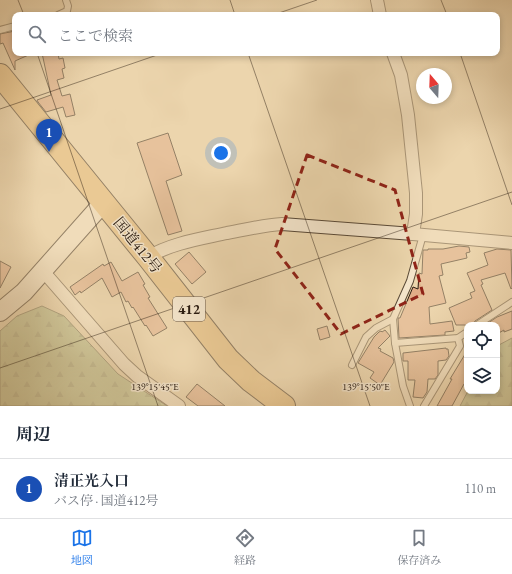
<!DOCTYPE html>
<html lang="ja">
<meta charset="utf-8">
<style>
:root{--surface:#fff;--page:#f6f6f7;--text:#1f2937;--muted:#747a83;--line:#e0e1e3;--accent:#1a73e8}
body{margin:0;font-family:"EB Garamond","Noto Serif JP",serif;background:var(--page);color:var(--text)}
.controls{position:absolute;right:12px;bottom:12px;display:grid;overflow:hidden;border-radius:8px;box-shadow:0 2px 6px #0003}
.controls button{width:36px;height:36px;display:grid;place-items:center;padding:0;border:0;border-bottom:1px solid var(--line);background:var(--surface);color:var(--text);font:20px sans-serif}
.compass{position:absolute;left:416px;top:68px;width:36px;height:36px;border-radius:50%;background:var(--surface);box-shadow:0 2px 6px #0003;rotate:341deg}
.you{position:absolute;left:221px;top:153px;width:14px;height:14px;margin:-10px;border:3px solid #fff;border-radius:50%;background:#1a73e8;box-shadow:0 0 0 6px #1a73e833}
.badge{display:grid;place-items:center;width:26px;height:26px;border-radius:50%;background:var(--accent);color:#fff;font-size:13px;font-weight:700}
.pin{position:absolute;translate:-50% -33px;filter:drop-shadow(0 1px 2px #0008)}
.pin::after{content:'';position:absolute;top:21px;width:14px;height:12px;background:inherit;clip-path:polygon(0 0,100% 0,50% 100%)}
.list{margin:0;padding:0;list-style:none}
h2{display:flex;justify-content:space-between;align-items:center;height:52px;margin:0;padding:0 16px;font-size:17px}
h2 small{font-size:13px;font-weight:400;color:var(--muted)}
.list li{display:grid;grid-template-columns:26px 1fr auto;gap:12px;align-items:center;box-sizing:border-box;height:60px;padding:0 16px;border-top:1px solid var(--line)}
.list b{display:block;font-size:15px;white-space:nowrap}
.list p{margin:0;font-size:13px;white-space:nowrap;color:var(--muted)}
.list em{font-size:13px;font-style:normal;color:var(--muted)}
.icon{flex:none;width:22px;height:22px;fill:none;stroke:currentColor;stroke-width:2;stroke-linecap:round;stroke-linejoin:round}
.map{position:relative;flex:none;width:512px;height:406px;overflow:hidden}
.search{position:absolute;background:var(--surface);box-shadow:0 2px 6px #0003;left:12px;right:12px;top:12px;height:44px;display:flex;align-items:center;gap:10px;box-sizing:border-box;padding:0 14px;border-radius:8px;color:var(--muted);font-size:15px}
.sheet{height:112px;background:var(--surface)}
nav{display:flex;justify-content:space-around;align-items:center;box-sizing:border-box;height:56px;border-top:1px solid var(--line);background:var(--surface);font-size:11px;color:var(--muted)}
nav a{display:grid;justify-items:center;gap:2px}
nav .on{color:var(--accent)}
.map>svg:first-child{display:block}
.forest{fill:url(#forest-firs);stroke:#6e6c4e}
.building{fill:#e1ac87;stroke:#291b10}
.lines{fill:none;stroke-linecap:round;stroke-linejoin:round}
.lane-casing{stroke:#5a4a37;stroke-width:8}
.street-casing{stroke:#5a4a37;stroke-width:14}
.secondary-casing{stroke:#291b10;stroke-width:20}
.highway-casing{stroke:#291b10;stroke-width:24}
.lane{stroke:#f3e4ca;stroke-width:6}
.street{stroke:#f3e4ca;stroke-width:12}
.secondary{stroke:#f3e4ca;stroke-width:18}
.highway{stroke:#e6bb76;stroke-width:22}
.marked{fill:none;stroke:#8f2418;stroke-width:3;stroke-dasharray:8 5;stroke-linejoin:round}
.ticks{fill:none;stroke:#291b10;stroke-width:1;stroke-opacity:0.45}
.labels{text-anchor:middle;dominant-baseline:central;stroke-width:3;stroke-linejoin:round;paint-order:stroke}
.shield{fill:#f3e4ca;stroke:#665748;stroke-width:1}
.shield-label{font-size:14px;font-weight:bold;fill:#291b10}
.street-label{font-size:15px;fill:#291b10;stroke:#f3e4ca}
.ticks-label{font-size:10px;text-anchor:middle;fill:#291b10;stroke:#f3e4ca;stroke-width:3;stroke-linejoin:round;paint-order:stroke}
</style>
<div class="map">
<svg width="512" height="406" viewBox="0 0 512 406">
<defs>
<pattern id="forest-firs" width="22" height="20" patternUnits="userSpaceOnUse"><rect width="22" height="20" fill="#b4be8d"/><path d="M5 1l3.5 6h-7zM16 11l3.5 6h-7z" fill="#9ba379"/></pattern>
</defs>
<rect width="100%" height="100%" fill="#ecd6ad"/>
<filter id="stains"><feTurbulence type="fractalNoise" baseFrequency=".005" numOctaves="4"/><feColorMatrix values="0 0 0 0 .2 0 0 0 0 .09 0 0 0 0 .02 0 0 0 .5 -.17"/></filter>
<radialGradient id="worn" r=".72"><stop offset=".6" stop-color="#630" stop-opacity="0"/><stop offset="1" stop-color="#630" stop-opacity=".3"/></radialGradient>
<g class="forest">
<path d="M 42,306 L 64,316 L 118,374 L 167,406 L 0,406 L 0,331 L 17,316 Z"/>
<path d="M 512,338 L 512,406 L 460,406 L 468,391 L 497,391 L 497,346 Z"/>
</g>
<g class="building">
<path d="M 15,31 L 15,53 L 33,53 L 15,61 L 15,70 L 3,43 L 0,44 L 0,34 Z"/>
<path d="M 42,53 L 58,53 L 59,59 L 63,58 L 65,68 L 62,69 L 64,78 L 57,80 L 62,96 L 70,94 L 75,115 L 66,117 L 63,107 L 46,112 L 38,102 L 37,100 L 51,95 Z"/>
<path d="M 168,133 L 182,175 L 166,181 L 182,231 L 168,235 L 137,143 Z"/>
<path d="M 459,246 L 469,247 L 470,252 L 466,253 L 467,258 L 441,264 L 443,275 L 439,276 L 446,303 L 429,307 L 430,324 L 452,321 L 454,331 L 445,332 L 445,335 L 399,338 L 398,318 L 400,318 L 413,287 L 418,289 L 419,273 L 422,274 L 423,250 L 428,250 L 428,249 L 443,249 Z"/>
<path d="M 497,249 L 511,250 L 512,288 L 511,289 L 505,273 L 481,280 L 483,284 L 481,285 L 492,310 L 475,321 L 473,325 L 456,325 L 449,308 L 472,298 L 470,293 L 475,291 L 467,273 L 488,265 L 484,253 Z"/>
<path d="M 189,252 L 206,272 L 192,284 L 175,264 Z"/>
<path d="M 0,261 L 11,267 L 0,288 Z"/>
<path d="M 111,262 L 122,281 L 138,272 L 145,284 L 143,285 L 150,297 L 148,298 L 167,328 L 153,336 L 146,325 L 145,326 L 133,307 L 132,308 L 128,301 L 126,302 L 121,292 L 112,297 L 102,278 L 81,293 L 80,291 L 75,295 L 70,287 L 103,264 L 104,266 Z"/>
<path d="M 512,311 L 512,329 L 504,332 L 504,330 L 497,334 L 497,325 L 485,325 L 497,317 Z"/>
<path d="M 327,326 L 330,337 L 320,340 L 317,329 Z"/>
<path d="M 385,330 L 390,336 L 378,348 L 381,349 L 380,351 L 393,358 L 394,362 L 380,385 L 370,378 L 374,372 L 358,363 L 374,337 L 379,332 L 381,331 L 382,332 Z"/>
<path d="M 446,348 L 446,349 L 448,349 L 449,356 L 446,360 L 438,361 L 438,375 L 435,379 L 428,379 L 427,392 L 423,398 L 413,397 L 415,380 L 408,380 L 408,361 L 403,361 L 403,353 Z"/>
<path d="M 467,351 L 467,385 L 464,384 L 452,406 L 437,406 L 452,379 L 450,379 Z"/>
<path d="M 197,384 L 225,406 L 198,406 L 186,397 Z"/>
</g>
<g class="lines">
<g class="lane-casing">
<g id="lane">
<path d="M 58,15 L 67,11 L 68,6 L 66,0"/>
<path d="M 0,30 L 15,26"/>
<path d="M 477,325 L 512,302"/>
<path d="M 395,343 L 458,338 L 467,332"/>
<path d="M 352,365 L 366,337 L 376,328 L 393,319"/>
<path d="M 410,406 L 403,386 L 395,343 L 393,319 L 410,281 L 423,235"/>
<path d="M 424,406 L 460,346 L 458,338"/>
</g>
</g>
<g class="street-casing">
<g id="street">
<path d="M 377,0 L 380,15"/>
<path d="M 393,53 L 401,75 L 408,115 L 416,193 L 416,214 L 413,234"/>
<path d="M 148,257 C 172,243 200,239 227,233 C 245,230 263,225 282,224 L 413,234 L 512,243"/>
<path d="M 43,271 L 124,364 L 137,376 L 179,406"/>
</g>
</g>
<g class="secondary-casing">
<path id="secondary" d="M 0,312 L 24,292 L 103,203"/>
</g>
<g class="highway-casing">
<path id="highway" d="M 0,75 L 148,257 L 228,359 L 251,381 L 284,406"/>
</g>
<use href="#lane" class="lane"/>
<use href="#street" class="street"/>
<use href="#secondary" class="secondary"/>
<use href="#highway" class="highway"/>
</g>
<path d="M0 0H512V406H0ZM 307,155 L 395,190 L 423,294 L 341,334 L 275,249 Z" fill="#ecd6ad" fill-opacity=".55" fill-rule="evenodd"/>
<path class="marked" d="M 307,155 L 395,190 L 423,294 L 341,334 L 275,249 Z"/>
<path class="ticks" d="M 18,0 L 24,15M 230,0 L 235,15M 441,0 L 447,15M 273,15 L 317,0M 37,53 L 158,406M 248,53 L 370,406M 460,53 L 512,205M 0,109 L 163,53M 0,368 L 512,192"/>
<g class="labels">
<rect class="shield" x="173" y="297" width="32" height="24" rx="3"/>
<g class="shield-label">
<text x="189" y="309">412</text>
</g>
<g class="street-label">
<text transform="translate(138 245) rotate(51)">国道412号</text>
</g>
</g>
<g class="ticks-label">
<text x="155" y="390">139°15'45"E</text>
<text x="366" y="390">139°15'50"E</text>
</g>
<rect width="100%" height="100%" filter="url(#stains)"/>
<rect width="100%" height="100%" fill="url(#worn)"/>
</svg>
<div class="controls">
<button><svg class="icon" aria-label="locate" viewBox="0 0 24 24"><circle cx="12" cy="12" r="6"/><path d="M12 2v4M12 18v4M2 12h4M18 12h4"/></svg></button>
<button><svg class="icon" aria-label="layers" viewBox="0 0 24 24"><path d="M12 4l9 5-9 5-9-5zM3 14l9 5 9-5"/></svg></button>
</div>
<svg class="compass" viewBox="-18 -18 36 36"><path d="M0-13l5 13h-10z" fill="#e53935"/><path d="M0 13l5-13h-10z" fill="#747a83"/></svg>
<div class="you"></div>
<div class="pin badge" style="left:49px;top:152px;background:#1a4fb4">1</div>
<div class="search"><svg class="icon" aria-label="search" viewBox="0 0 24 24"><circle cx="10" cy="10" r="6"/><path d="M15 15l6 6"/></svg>ここで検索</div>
</div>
<section class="sheet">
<h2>周辺<small></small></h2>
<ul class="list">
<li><span class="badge" style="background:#1a4fb4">1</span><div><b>清正光入口</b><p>バス停 · 国道412号</p></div><em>110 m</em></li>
</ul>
</section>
<nav>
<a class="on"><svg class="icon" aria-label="map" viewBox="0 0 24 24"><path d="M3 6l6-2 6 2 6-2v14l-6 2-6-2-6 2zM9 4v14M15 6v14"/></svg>地図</a>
<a><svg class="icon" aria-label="directions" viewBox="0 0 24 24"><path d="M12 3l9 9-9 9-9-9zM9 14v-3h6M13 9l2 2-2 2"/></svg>経路</a>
<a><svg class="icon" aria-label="saved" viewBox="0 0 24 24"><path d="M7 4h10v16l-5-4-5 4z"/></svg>保存済み</a>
</nav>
